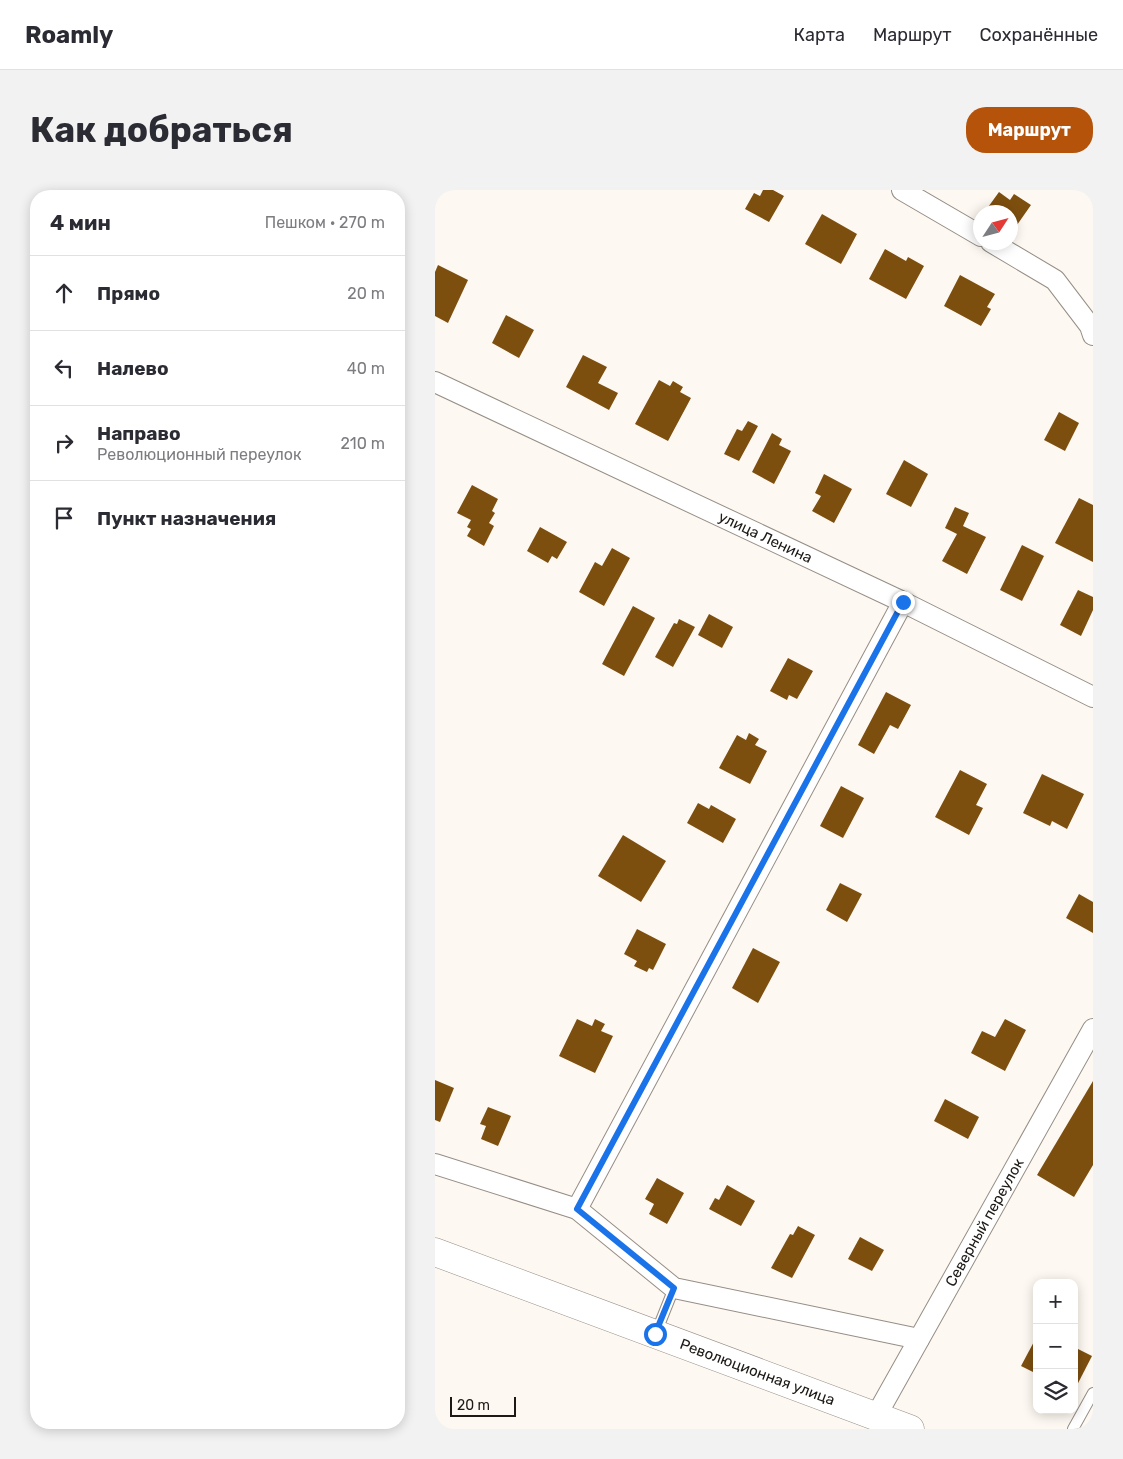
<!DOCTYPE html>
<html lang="ru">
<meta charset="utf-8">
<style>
:root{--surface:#fff;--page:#f2f2f3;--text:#2b2b33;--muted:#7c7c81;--line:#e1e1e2;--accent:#b45309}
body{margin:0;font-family:Rubik,sans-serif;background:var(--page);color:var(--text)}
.controls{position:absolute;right:15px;bottom:15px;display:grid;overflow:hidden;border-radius:10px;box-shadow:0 2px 12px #0003}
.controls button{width:45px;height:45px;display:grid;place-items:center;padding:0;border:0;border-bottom:1px solid var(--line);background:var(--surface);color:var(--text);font:25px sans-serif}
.compass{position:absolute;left:538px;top:15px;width:45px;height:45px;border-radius:50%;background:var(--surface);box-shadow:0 2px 12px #0003;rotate:54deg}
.scale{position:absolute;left:15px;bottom:12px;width:66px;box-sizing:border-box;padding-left:5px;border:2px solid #1c1916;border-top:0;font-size:14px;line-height:18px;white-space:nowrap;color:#1c1916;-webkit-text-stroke:4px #fef8f2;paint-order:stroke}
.stop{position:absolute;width:15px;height:15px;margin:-11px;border:4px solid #1a73e8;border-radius:50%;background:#fff}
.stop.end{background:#1a73e8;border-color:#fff;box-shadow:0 1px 5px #0008}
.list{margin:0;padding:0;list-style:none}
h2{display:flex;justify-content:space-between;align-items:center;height:65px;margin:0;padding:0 20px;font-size:21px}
h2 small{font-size:16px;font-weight:400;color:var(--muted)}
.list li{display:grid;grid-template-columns:32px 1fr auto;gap:15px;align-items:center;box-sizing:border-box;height:75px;padding:0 20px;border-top:1px solid var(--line)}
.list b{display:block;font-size:19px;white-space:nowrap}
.list p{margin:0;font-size:16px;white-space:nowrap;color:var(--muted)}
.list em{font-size:16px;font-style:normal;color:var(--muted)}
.icon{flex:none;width:28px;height:28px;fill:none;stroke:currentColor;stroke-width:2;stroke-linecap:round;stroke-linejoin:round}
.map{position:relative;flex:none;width:658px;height:1239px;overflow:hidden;border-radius:20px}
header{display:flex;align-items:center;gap:30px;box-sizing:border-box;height:70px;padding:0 25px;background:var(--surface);border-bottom:1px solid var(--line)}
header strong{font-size:24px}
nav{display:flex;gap:28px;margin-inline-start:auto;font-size:18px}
.intro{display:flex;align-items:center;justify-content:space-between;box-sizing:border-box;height:120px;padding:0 30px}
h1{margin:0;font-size:35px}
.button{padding:12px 22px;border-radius:20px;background:var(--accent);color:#fff;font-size:18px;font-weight:700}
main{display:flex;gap:30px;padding:0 30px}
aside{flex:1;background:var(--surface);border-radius:20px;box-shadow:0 2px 12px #0003}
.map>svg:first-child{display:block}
.building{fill:#7d4f0f}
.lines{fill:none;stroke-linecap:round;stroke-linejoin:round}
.service-casing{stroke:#968e85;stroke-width:12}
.minor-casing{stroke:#968e85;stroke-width:22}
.secondary-casing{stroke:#968e85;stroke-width:29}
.service{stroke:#fff;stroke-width:10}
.minor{stroke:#fff;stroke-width:20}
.secondary{stroke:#fff;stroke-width:28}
.route{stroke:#1a73e8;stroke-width:6}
.labels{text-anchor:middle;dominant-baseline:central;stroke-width:5;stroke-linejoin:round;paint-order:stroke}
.street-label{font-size:15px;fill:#1c1916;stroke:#fef8f2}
</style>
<header>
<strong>Roamly</strong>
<nav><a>Карта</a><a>Маршрут</a><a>Сохранённые</a></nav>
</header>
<div class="intro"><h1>Как добраться</h1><a class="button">Маршрут</a></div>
<main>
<aside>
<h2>4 мин<small>Пешком · 270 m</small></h2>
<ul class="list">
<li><svg class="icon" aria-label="ahead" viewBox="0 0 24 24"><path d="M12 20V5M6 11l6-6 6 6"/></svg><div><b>Прямо</b></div><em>20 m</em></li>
<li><svg class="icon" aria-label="left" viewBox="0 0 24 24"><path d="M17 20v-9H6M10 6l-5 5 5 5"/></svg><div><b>Налево</b></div><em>40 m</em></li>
<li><svg class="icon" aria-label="right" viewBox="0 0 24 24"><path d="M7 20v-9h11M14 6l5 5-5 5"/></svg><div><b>Направо</b><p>Революционный переулок</p></div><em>210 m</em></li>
<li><svg class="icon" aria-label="arrive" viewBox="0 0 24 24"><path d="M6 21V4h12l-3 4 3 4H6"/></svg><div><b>Пункт назначения</b></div></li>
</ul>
</aside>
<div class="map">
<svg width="658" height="1239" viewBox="0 0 658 1239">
<rect width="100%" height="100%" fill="#fef8f2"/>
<g class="building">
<path d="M 328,0 L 338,0 L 349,6 L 334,32 L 310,19 L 319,3 L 325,6 Z"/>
<path d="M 564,2 L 575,10 L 579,4 L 596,15 L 582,35 L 576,30 L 576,22 L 554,22 L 551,20 Z"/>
<path d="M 387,24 L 422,44 L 406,74 L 370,54 Z"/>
<path d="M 450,59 L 471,71 L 473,67 L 489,76 L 471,109 L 434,89 Z"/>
<path d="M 3,75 L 33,90 L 13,133 L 0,126 L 0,82 Z"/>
<path d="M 525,85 L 560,104 L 552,117 L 556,119 L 546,136 L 509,116 Z"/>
<path d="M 71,125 L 99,140 L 84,168 L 57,153 Z"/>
<path d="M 148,165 L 172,177 L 163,193 L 183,203 L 174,220 L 131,197 Z"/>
<path d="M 224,190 L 235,196 L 238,191 L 248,197 L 245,202 L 256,208 L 233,251 L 200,234 Z"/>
<path d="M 624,222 L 644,233 L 630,261 L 609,250 Z"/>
<path d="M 313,231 L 323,236 L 304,271 L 289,264 L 302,239 L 307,241 Z"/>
<path d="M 337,243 L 347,249 L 344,255 L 356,261 L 339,294 L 317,282 Z"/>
<path d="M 469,270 L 493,284 L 476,317 L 451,304 Z"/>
<path d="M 389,284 L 417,299 L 399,333 L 377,321 L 386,306 L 380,303 Z"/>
<path d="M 37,295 L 63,309 L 57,321 L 60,323 L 54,333 L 59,336 L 49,356 L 32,346 L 36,339 L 32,337 L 36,330 L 22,323 Z"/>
<path d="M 644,308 L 658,315 L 658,372 L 620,353 Z"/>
<path d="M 520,317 L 534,323 L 528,336 L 551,347 L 532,384 L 507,371 L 522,344 L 510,338 Z"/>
<path d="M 105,337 L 132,352 L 122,369 L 117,366 L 113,373 L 92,361 Z"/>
<path d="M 587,355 L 609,366 L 587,411 L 565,400 Z"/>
<path d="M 177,358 L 195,368 L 169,416 L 144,402 L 160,372 L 167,376 Z"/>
<path d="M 643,400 L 658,407 L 658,420 L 646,446 L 625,435 Z"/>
<path d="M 198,416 L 220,428 L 189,486 L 167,474 Z"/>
<path d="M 274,424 L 298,437 L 287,458 L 263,445 Z"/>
<path d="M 244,429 L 260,437 L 238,477 L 220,467 L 239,433 L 242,434 Z"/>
<path d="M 353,468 L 378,481 L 362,509 L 354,505 L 352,510 L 335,501 Z"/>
<path d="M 451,502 L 476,515 L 463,539 L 455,535 L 439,564 L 423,555 Z"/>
<path d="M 314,543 L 324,549 L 320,555 L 332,561 L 315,594 L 284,578 L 302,545 L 311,550 Z"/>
<path d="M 525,580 L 552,594 L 541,615 L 548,618 L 534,645 L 500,627 Z"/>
<path d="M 607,584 L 649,604 L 632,639 L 617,631 L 615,636 L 588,623 Z"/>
<path d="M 406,596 L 429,608 L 408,648 L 385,636 Z"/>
<path d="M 263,613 L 274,619 L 276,615 L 301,629 L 288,653 L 252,633 Z"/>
<path d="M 188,645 L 231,671 L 206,712 L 163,686 Z"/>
<path d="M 405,693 L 427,704 L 412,732 L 391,720 Z"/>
<path d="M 644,704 L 658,712 L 658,743 L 631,728 Z"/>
<path d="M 202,739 L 231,754 L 218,780 L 214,778 L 212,782 L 199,776 L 202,771 L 189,764 Z"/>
<path d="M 318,758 L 345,772 L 323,813 L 297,798 Z"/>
<path d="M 142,829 L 157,836 L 160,829 L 170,834 L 166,841 L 178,846 L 160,883 L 124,866 Z"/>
<path d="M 570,829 L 591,840 L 570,881 L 536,863 L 547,841 L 560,847 Z"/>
<path d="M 0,890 L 19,898 L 5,932 L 0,930 Z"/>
<path d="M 658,891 L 658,975 L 639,1007 L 602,985 Z"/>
<path d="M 510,909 L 544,927 L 533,949 L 499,931 Z"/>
<path d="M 53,917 L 76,926 L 63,956 L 46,949 L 51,936 L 45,934 Z"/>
<path d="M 222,988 L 249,1003 L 232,1034 L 214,1024 L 219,1014 L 210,1009 Z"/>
<path d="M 292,995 L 320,1011 L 306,1036 L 274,1019 L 280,1008 L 284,1010 Z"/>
<path d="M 363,1036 L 380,1045 L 357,1088 L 336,1078 L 355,1044 L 358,1045 Z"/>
<path d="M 425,1047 L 449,1060 L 437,1081 L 413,1069 Z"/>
<path d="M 602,1146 L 602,1184 L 586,1176 Z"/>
<path d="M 639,1157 L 657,1166 L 639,1201 Z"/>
</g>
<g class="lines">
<g class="service-casing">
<g id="service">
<path d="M 221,1143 L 239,1098"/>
<path d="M 638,1239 L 658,1203"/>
</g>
</g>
<g class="minor-casing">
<g id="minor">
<path d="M 467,0 L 546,46"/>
<path d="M 556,52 L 620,90 L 655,136 L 658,145"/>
<path id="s1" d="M 0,192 L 468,412 L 658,507"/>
<path d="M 0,974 L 142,1019 L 239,1098 L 484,1149"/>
<path d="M 142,1019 L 468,412"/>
<path id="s2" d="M 441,1226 L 658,839"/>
</g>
</g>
<g class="secondary-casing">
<g id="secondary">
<path id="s3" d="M 0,1062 L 475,1239"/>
</g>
</g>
<use href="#service" class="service"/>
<use href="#minor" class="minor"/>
<use href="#secondary" class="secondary"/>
</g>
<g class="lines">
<path class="route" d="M 220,1144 L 239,1098 L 142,1019 L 468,412"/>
</g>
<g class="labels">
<g class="street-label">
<text stroke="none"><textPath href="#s1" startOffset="365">улица Ленина</textPath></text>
<text stroke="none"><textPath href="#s2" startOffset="222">Северный переулок</textPath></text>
<text stroke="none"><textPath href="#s3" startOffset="344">Революционная улица</textPath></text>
</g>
</g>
</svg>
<div class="controls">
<button>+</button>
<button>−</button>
<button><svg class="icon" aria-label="layers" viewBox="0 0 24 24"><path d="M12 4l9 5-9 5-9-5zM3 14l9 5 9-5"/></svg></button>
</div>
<svg class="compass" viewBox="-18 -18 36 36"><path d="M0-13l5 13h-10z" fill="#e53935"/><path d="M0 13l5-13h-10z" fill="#7c7c81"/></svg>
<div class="scale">20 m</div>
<div class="stop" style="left:220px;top:1144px"></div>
<div class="stop end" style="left:468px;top:412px"></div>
</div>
</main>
